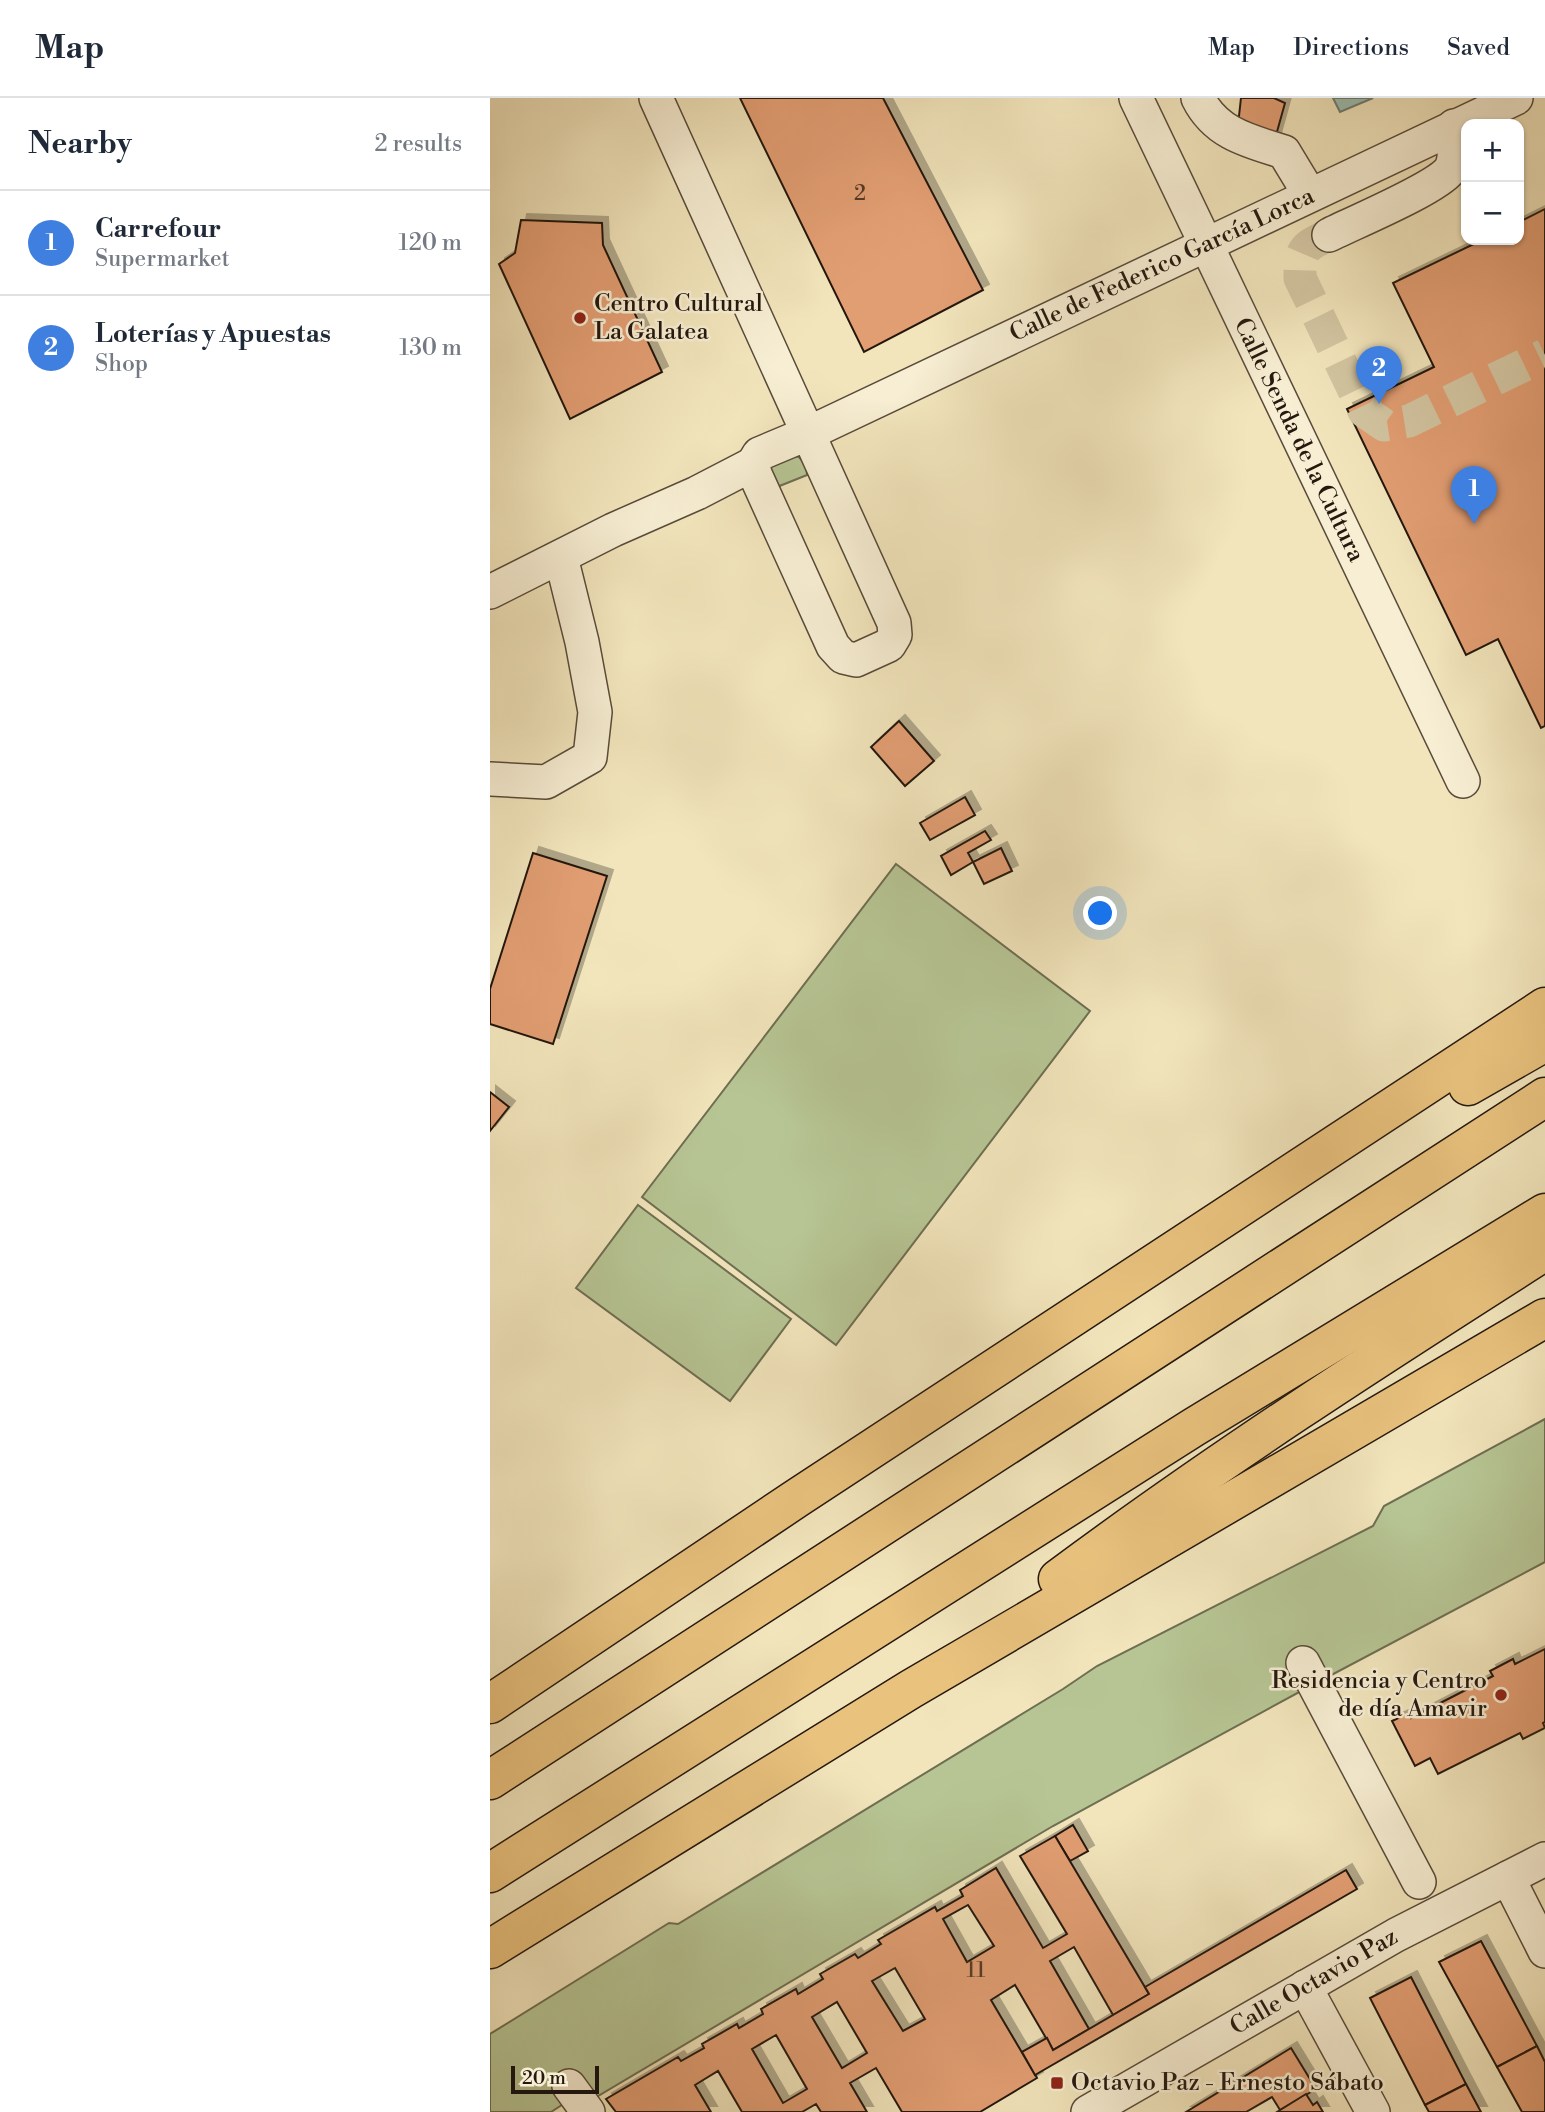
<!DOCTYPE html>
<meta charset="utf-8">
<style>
:root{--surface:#fff;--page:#f6f6f7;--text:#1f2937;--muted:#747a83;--line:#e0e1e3;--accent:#8f2418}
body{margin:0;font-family:"Libre Bodoni",serif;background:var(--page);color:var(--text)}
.controls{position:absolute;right:21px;top:21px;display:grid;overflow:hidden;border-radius:14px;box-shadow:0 2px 5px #0004}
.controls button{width:63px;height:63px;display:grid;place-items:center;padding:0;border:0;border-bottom:2px solid var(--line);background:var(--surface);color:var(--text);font:35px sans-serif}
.scale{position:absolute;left:21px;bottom:18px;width:88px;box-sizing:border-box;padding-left:7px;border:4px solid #24180f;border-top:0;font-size:19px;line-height:24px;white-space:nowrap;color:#24180f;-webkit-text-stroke:5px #f7eed3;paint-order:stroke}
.you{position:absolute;left:611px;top:816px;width:24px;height:24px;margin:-18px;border:5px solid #fff;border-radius:50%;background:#1a73e8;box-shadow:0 0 0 10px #1a73e833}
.badge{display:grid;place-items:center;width:46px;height:46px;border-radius:50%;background:var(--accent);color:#fff;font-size:23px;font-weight:700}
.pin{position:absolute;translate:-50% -58px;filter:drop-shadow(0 2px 4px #0008)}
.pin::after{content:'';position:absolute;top:37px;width:24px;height:21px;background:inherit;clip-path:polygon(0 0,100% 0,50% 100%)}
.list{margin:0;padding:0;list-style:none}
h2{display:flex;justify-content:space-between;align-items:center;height:91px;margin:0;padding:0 28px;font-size:30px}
h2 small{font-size:23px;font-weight:400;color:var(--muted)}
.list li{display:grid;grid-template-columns:46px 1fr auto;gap:21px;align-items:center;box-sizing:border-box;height:105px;padding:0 28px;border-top:2px solid var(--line)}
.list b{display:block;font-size:26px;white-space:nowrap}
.list p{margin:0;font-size:23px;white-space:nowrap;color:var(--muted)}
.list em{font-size:23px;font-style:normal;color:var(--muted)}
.map{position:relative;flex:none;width:1055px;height:2014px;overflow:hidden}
header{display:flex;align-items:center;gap:42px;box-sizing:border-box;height:98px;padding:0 35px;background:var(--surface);border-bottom:2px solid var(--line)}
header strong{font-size:33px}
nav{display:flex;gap:38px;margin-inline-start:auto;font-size:24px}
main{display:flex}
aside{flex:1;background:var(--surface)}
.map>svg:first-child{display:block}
.green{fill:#b7c594;stroke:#6e6e52;stroke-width:2}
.water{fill:#9bbfb3;stroke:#6b7c71;stroke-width:2}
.building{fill:#e29e73;stroke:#24180f;stroke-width:2;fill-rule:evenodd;filter:url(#shadow)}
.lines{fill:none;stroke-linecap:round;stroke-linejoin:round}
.minor-tunnel{stroke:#d3c6a2;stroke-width:33;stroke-dasharray:33 17;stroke-linecap:butt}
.minor-casing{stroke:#584b3a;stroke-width:36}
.highway-casing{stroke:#24180f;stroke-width:41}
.minor{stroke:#f7eed3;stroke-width:33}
.highway{stroke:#e9c27e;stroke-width:38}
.poi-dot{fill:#8f2418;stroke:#f7eed3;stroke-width:2.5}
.labels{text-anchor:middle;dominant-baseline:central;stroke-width:5;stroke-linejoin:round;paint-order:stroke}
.number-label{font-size:21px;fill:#543a28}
.street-label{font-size:24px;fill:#24180f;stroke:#f7eed3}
.poi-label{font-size:24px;fill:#24180f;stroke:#f7eed3;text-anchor:start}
</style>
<header>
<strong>Map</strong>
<nav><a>Map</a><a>Directions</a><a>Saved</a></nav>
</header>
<main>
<aside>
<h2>Nearby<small>2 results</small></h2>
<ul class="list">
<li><span class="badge" style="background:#3f7fe0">1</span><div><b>Carrefour</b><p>Supermarket</p></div><em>120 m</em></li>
<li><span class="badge" style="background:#3f7fe0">2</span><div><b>Loterías y Apuestas</b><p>Shop</p></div><em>130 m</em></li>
</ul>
</aside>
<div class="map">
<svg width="1055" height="2014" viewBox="0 0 1055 2014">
<defs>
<filter id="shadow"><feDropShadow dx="6" dy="-6" stdDeviation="0" flood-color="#0004"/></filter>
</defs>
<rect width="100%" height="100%" fill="#f2e5bc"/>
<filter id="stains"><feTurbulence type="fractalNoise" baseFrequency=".00286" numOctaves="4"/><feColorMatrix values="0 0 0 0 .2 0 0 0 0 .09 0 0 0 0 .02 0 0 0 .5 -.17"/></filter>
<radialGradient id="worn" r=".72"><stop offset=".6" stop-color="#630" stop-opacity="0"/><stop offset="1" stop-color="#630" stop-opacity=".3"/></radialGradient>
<g class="green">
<path d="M 301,357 L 309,359 L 316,367 L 317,377 L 282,391 L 279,369 Z"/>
<path d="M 406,766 L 600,913 L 346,1247 L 152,1099 Z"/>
<path d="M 148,1107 L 301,1221 L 240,1303 L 86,1190 Z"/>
<path d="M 1055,1321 L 1055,1464 L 813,1592 L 563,1728 L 103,2001 L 75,2005 L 61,2014 L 0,2014 L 0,1936 L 179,1825 L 188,1826 L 573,1591 L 607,1568 L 883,1428 L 894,1408 Z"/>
</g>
<path class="water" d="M 843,0 L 883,0 L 850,14 Z"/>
<g class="building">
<path d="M 250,0 L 393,0 L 493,192 L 374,254 Z"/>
<path d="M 751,0 L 784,0 L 795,5 L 785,41 L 748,27 Z"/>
<path d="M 1055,111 L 1055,628 L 1051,630 L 1008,541 L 976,557 L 857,311 L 944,269 L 903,185 L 992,142 L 1029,142 L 1029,124 Z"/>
<path d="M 31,122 L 112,125 L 113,147 L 172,274 L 80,321 L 9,166 L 25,155 Z"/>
<path d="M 409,623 L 444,663 L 415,688 L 381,649 Z"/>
<path d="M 475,699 L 485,717 L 440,742 L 430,725 Z"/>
<path d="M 495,733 L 501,742 L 478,755 L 483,764 L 461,777 L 451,758 Z"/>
<path d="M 511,750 L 522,773 L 494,786 L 483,764 Z"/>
<path d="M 43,755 L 117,778 L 63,946 L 0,926 L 0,891 Z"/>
<path d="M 0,994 L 19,1009 L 0,1033 Z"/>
<path d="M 1055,1551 L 1055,1624 L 1053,1625 L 1055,1630 L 1033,1641 L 1030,1635 L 948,1676 L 940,1660 L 925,1668 L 902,1623 L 919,1615 L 921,1620 L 1003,1578 L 1000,1573 L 1023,1561 L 1025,1566 Z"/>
<path d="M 583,1727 L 598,1753 L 580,1763 L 565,1738 Z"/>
<path d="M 565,1738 L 659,1896 L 623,1917 L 584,1849 L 560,1863 L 599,1931 L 563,1952 L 525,1887 L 501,1902 L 547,1980 L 490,2014 L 412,2014 L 386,1970 L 360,1985 L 377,2014 L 331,2014 L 326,2006 L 312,2014 L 252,2014 L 228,1973 L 205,1987 L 221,2014 L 126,2014 L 116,2001 L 188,1959 L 191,1963 L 214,1950 L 212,1946 L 247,1926 L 249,1930 L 273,1916 L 271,1911 L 306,1891 L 308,1896 L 333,1881 L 330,1876 L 365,1856 L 368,1860 L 391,1846 L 388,1842 L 445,1809 L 447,1813 L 473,1798 L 470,1792 L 506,1770 L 553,1850 L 577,1836 L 530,1758 ZM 478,1807 L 504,1848 L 477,1864 L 453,1821 ZM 405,1870 L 435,1921 L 413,1933 L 382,1883 ZM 347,1904 L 377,1955 L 352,1970 L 322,1919 ZM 286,1937 L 317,1991 L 293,2005 L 262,1951 Z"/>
<path d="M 856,1772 L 867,1791 L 545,1977 L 532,1954 L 557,1940 L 563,1952 L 659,1896 L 655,1889 Z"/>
<path d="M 991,1843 L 1047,1948 L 1007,1969 L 949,1864 Z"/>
<path d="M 921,1879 L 976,1986 L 935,2007 L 880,1900 Z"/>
<path d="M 1047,1948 L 1055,1964 L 1055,2014 L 1032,2014 L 1007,1969 Z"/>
<path d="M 801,1950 L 826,1991 L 790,2012 L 782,1999 L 756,2014 L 696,2014 Z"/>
<path d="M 976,1986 L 991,2014 L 939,2014 L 935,2007 Z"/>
<path d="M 816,1996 L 823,2007 L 827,2004 L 833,2014 L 787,2014 Z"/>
</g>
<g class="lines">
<path class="minor-tunnel" d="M 839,137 C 813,149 810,151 810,180 L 874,313 L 894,327 L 919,323 L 1055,257"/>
<g class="minor-casing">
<g id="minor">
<path d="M 166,0 L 404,525 L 405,537 L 399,547 L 366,562 L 353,559 L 343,548 L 265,376 L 263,366 L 269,356 L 319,335 L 1026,0"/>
<path d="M 646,0 L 973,683"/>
<path d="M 708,0 C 726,36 759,43 794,54 L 820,97"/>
<path d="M 839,137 C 865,124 945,91 960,72 C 967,61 964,41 964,28"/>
<path d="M 0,494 L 123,432 L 207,395 L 263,366"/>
<path d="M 0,681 L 56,684 L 100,659 L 105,614 L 92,544 L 71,459"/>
<path d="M 813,1565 L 929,1784"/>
<path d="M 1018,1780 L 1055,1853"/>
<path d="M 815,1889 L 883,2014"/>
<path d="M 79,1988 L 98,2014"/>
<path d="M 598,2014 L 906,1837 L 1055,1761"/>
</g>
</g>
<g class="highway-casing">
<g id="highway">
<path d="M 978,988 L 1055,944"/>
<path d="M 568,1481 C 725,1364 890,1258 1055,1153"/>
<path d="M 0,1606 L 307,1400 L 1055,909"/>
<path d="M 0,1682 L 1055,999"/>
<path d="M 0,1775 L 704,1329 L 1055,1115"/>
<path d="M 0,1851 L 421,1591 L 1055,1220"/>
</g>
</g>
<use href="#minor" class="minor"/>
<use href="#highway" class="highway"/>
</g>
<g class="poi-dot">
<circle cx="90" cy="220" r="7"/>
<circle cx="1011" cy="1597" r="7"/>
<rect x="560" y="1978" width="14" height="14" rx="3.5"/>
</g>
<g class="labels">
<g class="number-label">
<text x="370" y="96">2</text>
<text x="486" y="1873">11</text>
</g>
<g class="street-label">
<text transform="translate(672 167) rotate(-25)">Calle de Federico García Lorca</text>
<text transform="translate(809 342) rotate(64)">Calle Senda de la Cultura</text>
<text transform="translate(824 1884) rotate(-30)">Calle Octavio Paz</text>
</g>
<g class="poi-label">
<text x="104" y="206">Centro Cultural<tspan x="104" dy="28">La Galatea</tspan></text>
<text x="997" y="1583" text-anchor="end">Residencia y Centro<tspan x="997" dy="28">de día Amavir</tspan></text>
<text x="581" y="1985">Octavio Paz - Ernesto Sábato</text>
</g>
</g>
<rect width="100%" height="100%" filter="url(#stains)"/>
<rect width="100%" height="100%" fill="url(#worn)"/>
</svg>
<div class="controls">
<button>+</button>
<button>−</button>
</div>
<div class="scale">20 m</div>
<div class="you"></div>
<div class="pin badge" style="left:984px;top:426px;background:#3f7fe0">1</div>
<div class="pin badge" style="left:889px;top:306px;background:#3f7fe0">2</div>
</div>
</main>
